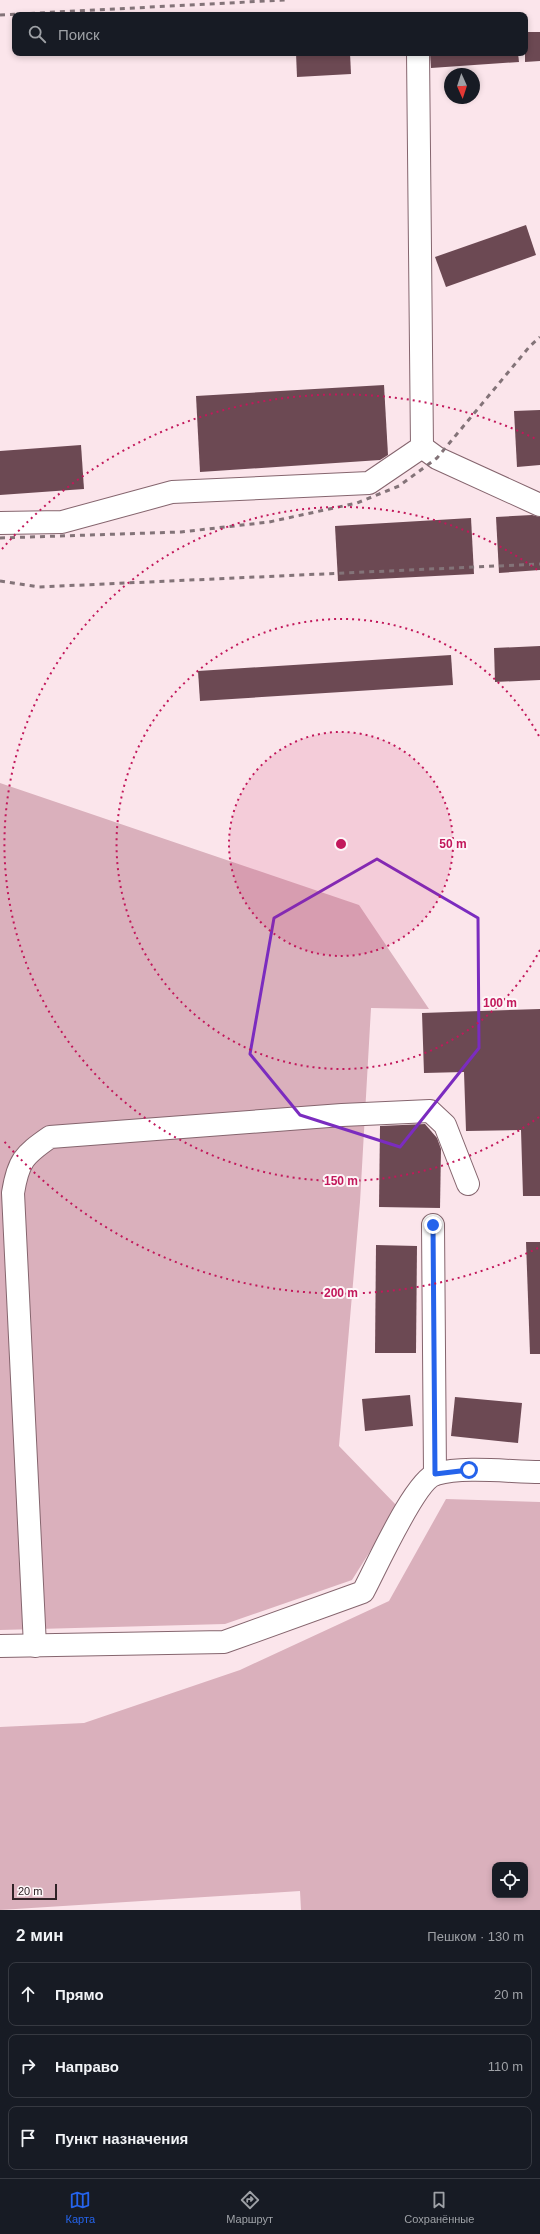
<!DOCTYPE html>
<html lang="ru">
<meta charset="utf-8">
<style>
:root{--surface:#171b24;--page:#20242c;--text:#f1f3f6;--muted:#9ea1a6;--line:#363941;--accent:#2563eb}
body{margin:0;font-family:Helvetica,sans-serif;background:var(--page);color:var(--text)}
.controls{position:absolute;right:12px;bottom:12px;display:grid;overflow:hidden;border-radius:8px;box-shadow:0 2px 6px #0003}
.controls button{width:36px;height:36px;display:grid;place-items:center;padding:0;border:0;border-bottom:1px solid var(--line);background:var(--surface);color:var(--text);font:20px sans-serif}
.compass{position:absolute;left:444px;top:68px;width:36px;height:36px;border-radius:50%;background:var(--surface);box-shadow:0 2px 6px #0003;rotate:177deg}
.scale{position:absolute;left:12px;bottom:10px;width:45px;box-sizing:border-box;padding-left:4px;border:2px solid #2f2226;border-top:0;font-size:11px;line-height:14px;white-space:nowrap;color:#2f2226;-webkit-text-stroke:3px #fef6f8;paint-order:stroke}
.stop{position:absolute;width:12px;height:12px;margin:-9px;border:3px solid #2563eb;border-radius:50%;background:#fff}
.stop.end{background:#2563eb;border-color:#fff;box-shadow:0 1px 4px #0008}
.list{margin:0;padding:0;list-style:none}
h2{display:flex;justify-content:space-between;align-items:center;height:52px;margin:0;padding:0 16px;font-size:17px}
h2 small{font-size:13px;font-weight:400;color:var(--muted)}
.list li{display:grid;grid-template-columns:26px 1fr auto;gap:12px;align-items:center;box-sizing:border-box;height:64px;margin:0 8px 8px;padding:0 8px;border:1px solid var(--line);border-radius:8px}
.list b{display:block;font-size:15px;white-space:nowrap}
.list em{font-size:13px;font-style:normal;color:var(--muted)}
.icon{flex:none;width:22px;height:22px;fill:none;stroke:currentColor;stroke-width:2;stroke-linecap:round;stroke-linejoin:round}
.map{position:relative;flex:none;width:540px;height:1910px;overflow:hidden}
.search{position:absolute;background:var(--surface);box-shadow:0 2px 6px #0003;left:12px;right:12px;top:12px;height:44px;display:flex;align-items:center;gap:10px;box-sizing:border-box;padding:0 14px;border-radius:8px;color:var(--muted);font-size:15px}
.sheet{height:268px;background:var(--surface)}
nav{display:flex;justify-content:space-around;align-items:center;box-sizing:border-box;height:56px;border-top:1px solid var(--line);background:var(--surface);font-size:11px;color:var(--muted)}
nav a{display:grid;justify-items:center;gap:2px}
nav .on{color:var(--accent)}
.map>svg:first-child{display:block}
.forest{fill:#dab0bc;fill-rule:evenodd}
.building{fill:#6c4953}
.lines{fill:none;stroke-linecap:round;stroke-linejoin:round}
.minor-casing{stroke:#85656e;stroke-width:24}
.minor{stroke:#fff;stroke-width:22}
.rail{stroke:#837378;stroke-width:3;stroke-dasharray:5 5;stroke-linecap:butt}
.route{stroke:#2563eb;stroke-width:5}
.marked{fill:none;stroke:#7b2cbf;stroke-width:3;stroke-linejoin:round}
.ring{fill:none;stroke:#c2185b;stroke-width:2;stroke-dasharray:2 4}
.centre{fill:#c2185b;stroke:#fef6f8;stroke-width:2}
.ring-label{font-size:12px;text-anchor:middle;font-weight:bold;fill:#c2185b;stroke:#fef6f8;stroke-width:4;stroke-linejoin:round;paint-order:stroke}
</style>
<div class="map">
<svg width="540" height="1910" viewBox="0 0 540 1910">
<rect width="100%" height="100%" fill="#fbe5eb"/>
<g class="forest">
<path d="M 0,783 L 359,905 L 429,1009 L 371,1008 L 360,1202 L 339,1446 L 398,1507 L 352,1580 L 225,1624 L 0,1630 Z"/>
<path d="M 446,1499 L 540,1502 L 540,1910 L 301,1910 L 300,1891 L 0,1910 L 0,1727 L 84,1723 L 240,1670 L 389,1601 ZM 495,1865 L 525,1865 L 525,1895 L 495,1895 Z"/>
</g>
<g class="building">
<path d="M 525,32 L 540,32 L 540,61 L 525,62 Z"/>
<path d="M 296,53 L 350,53 L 351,74 L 297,77 Z"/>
<path d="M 430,53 L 518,53 L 519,62 L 431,68 Z"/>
<path d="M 526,225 L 536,255 L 446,287 L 435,257 Z"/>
<path d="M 384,385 L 388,455 L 380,460 L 200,472 L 196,396 Z"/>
<path d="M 540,410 L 540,465 L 517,467 L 514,411 Z"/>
<path d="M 81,445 L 84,489 L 0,495 L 0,451 Z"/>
<path d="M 532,515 L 540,517 L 540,570 L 499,573 L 496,517 Z"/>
<path d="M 471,518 L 474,574 L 338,581 L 335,526 Z"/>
<path d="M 540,646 L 540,680 L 495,682 L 494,648 Z"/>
<path d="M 451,655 L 453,685 L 200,701 L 198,671 Z"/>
<path d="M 540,1009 L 540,1196 L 523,1196 L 521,1130 L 466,1131 L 464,1072 L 424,1073 L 422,1013 Z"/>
<path d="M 425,1124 L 437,1138 L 441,1149 L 440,1208 L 379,1207 L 380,1126 Z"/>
<path d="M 526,1242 L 540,1242 L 540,1354 L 530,1354 Z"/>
<path d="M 376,1245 L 417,1246 L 416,1353 L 375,1353 Z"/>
<path d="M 410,1395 L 413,1426 L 365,1431 L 362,1399 Z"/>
<path d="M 455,1397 L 522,1403 L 518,1443 L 451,1436 Z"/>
</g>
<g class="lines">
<g class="minor-casing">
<g id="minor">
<path d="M 422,447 L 437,458 L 540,505"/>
<path d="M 0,523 L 62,522 L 172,492 L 369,483 L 422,447 L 418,53"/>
<path d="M 433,1225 L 435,1474"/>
<path d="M 0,1646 L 224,1642 L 363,1592 C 375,1570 415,1480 436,1474 C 464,1466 511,1472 540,1472"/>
<path d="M 35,1646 L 13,1193 C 18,1161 24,1155 50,1137 L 342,1115 L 430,1111 L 445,1125 L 468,1184"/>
</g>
</g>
<use href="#minor" class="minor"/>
<g class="rail">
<path d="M 0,15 L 285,0"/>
<path d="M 0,538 L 181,532 L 269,522 L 357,503 L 399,486 L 437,458 L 530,346 L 540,337"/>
<path d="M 0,581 L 39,587 L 540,564"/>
</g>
</g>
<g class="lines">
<path class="route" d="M 433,1225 L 435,1474 L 469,1470"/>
</g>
<path class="marked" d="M 377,859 L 478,918 L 479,1048 L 400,1147 L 300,1115 L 250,1054 L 274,918 Z"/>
<circle cx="341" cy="844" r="112" fill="#c2185b" fill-opacity=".12"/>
<g class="ring">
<circle cx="341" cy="844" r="112"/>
<path d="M540 950A225 225 0 1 1 540 738"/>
<path d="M539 1117A337 337 0 1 1 539 571"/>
<path d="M538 1248A449 449 0 0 1 2 1139M2 549A449 449 0 0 1 538 440"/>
</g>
<circle cx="341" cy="844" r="6" class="centre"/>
<g class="ring-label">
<text x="453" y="848">50 m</text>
<text x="500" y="1007">100 m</text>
<text x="341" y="1185">150 m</text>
<text x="341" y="1297">200 m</text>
</g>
</svg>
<div class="controls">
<button><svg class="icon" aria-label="locate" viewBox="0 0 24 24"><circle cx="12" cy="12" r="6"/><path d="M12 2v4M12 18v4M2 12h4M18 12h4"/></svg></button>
</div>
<svg class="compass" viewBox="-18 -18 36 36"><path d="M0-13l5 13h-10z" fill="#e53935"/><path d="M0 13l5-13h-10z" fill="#9ea1a6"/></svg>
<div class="scale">20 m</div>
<div class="stop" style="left:469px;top:1470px"></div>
<div class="stop end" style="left:433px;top:1225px"></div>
<div class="search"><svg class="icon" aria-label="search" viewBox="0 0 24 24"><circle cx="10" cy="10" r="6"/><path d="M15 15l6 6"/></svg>Поиск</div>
</div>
<section class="sheet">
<h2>2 мин<small>Пешком · 130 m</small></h2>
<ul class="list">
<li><svg class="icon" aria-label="ahead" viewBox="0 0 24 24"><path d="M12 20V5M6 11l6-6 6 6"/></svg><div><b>Прямо</b></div><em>20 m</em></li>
<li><svg class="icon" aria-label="right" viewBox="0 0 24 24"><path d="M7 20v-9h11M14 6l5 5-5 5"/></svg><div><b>Направо</b></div><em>110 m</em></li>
<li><svg class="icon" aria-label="arrive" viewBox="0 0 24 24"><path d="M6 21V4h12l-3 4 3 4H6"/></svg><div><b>Пункт назначения</b></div></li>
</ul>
</section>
<nav>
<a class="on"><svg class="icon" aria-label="map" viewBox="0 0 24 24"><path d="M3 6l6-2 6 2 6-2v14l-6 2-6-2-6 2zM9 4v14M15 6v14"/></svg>Карта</a>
<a><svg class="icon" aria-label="directions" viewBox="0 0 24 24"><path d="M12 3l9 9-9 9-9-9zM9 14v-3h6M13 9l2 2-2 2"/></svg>Маршрут</a>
<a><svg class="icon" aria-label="saved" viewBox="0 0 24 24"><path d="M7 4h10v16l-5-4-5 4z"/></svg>Сохранённые</a>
</nav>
